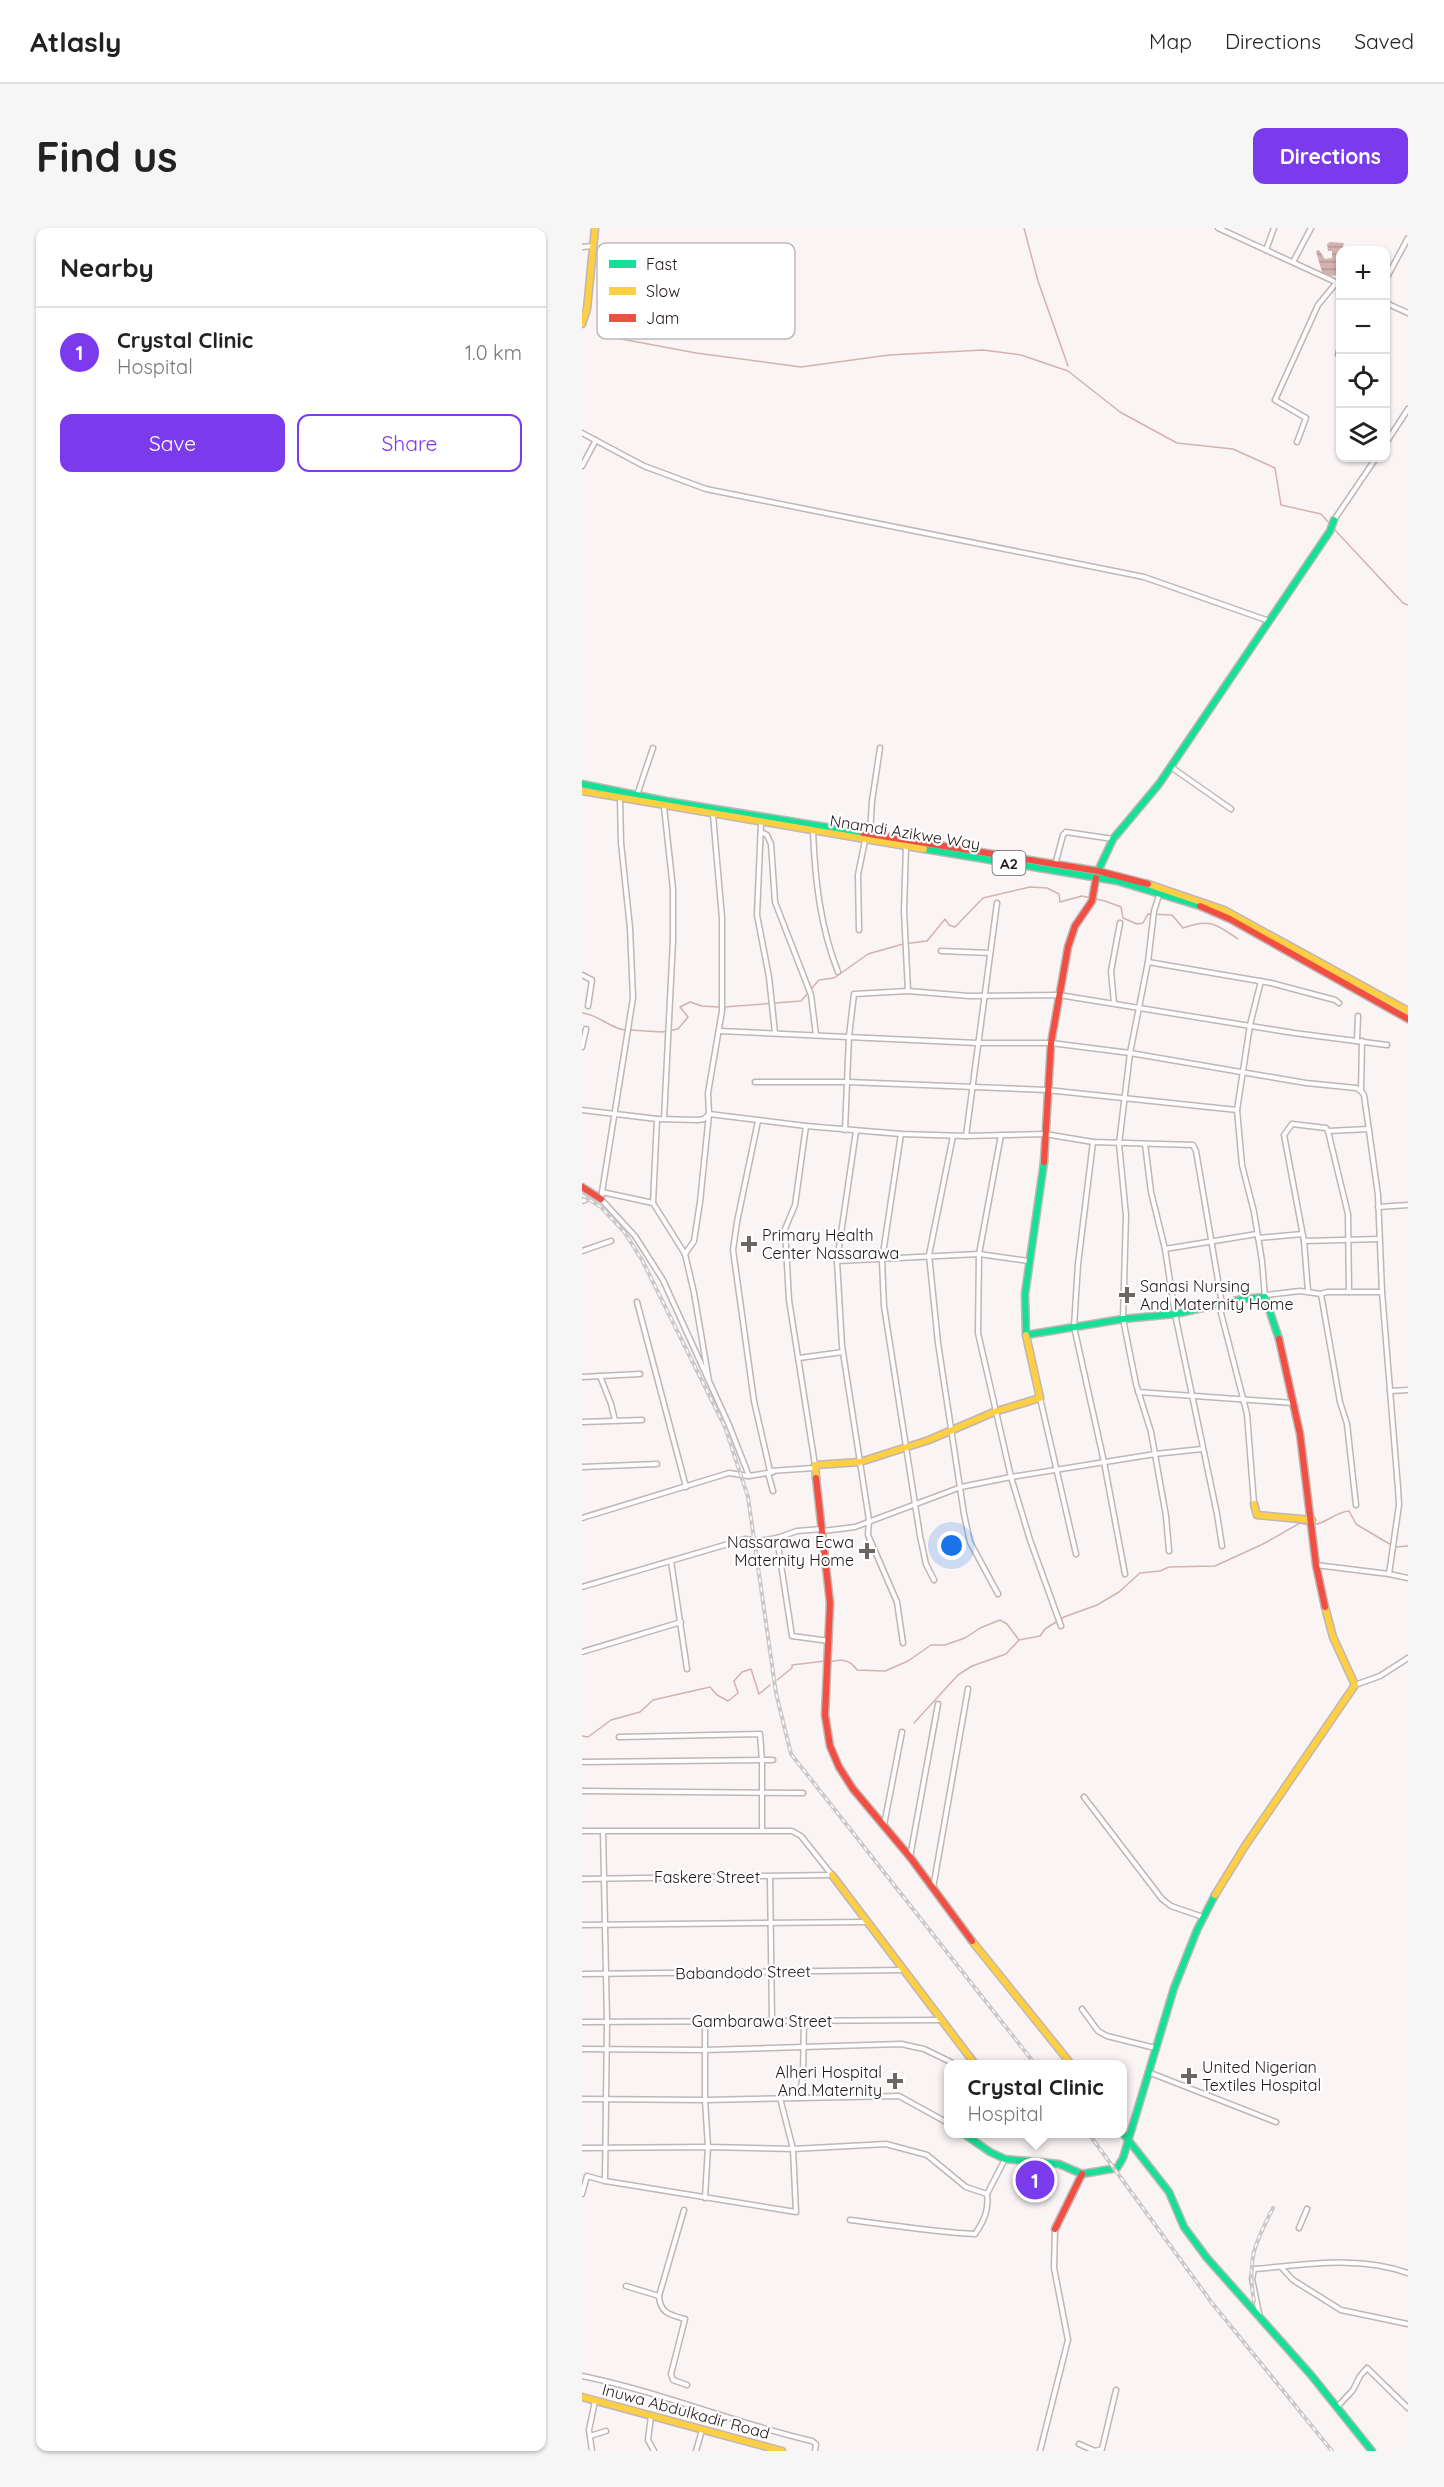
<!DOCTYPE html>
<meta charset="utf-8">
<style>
:root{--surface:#fff;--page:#f6f6f6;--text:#222;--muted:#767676;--line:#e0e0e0;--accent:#7c3aed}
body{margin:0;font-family:Quicksand,sans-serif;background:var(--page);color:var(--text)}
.controls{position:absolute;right:18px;top:18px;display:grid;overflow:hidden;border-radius:12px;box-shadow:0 2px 4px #0004}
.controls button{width:54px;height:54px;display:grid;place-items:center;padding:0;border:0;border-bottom:2px solid var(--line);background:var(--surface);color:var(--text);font:30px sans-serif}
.you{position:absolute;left:370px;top:1318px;width:21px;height:21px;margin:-15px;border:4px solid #fff;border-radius:50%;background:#1a73e8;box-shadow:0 0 0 9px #1a73e833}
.badge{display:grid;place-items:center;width:39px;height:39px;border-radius:50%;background:var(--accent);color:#fff;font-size:20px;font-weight:700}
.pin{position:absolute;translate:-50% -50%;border:3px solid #fff;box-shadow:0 2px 6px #0006}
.popup{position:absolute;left:362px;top:1832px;width:183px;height:78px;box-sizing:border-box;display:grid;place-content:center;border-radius:12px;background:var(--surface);filter:drop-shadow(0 2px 4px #0005);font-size:20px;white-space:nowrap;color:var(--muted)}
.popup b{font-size:22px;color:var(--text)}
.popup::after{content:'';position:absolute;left:50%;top:100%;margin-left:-12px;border:12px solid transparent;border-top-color:var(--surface)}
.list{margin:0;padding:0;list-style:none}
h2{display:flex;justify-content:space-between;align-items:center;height:78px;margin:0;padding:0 24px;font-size:26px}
h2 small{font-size:20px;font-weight:400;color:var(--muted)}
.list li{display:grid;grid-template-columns:39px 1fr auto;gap:18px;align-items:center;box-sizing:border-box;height:90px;padding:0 24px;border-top:2px solid var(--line)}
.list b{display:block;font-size:22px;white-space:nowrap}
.list p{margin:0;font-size:20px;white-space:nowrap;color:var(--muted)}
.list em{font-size:20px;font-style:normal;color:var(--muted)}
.actions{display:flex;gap:12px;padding:18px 24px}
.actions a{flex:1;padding:14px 0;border:2px solid var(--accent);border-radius:12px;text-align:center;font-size:21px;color:var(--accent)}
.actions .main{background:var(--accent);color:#fff}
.icon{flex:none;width:33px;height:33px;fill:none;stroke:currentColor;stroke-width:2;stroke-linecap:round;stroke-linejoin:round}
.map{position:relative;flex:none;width:826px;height:2223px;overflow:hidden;border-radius:12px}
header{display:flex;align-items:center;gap:36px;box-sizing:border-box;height:84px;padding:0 30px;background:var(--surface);border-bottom:2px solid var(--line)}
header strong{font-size:28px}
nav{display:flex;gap:33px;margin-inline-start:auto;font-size:21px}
.intro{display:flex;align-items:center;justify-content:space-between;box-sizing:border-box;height:144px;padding:0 36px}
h1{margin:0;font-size:42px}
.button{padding:15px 27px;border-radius:12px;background:var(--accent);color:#fff;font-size:21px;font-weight:700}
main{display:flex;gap:36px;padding:0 36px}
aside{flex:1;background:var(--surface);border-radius:12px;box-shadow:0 2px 4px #0004}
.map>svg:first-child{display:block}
.water{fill:url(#water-rules)}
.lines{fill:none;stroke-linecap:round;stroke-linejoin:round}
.stream{stroke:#d3b2af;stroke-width:1.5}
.street-casing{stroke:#bfb6b6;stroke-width:7}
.fast-casing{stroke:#bfb6b6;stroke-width:9}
.slow-casing{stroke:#bfb6b6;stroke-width:9}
.jam-casing{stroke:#bfb6b6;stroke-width:9}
.street{stroke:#fefdfd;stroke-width:4}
.fast{stroke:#16e098;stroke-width:6}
.slow{stroke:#ffcf43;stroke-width:6}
.jam{stroke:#f24e42;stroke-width:6}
.rail-casing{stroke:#cac8c8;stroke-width:4}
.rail{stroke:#fff;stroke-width:1.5;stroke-dasharray:4.5;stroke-linecap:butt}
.poi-dot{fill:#6e6665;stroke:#fff;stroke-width:2}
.labels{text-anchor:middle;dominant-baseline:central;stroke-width:4.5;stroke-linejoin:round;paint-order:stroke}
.shield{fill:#fff;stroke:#655e5d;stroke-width:1.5}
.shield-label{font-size:15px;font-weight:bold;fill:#231918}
.street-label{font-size:16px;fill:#231918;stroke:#fff}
.poi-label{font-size:16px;fill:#231918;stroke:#fff;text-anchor:start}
.key{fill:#fff;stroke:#bdbaba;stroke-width:1.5}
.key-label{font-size:16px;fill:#231918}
</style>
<header>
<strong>Atlasly</strong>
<nav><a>Map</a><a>Directions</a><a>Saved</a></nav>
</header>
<div class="intro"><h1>Find us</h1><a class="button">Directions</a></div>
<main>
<aside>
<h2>Nearby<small></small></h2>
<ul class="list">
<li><span class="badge">1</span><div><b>Crystal Clinic</b><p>Hospital</p></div><em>1.0 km</em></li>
</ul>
<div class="actions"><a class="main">Save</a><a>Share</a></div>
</aside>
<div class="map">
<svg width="826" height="2223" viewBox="0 0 826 2223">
<defs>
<pattern id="water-rules" width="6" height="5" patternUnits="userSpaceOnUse" patternTransform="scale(1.5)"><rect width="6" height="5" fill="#d3b2af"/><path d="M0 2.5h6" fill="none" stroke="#b59896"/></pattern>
</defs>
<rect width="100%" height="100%" fill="#faf4f4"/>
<path class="water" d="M 748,14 L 762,15 L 760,22 L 763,22 L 758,22 L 758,47 L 747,48 L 740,44 L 734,23 L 737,22 L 743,31 L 750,30 L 750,23 L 746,23 L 745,16 Z"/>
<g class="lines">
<g class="stream">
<path d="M 442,0 L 456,53 L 486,138"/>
<path d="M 34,110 L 114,125 L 219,139 L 307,127 L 401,122 L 439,127 L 486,143 L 538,184 L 595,215 L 651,221 L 693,240 L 699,277 L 739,286 L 749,297"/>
<path d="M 752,301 L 821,375 L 826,377"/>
<path d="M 229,761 L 237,752 L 252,750 L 286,726 L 321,716 L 345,713 L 363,691 L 367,697 L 373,699 L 401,670 L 448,659 L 465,660 L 477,666 L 478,674 L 500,668 L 523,673 L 539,679 L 541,690 L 555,696 L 561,695 L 566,686 L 590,687 L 601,700 C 628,690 634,696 656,711"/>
<path d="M 142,779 L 219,773 L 226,765"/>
<path d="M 0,785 C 16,786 27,800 43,802"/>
<path d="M 48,802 L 80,804 L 96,801 L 106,789 L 98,779 L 108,774 L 120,778 L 137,779"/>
<path d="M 730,1297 C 744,1296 753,1284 767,1283 L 774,1296 L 799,1311 L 813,1319 L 826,1318"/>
<path d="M 247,1434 C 259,1431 268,1431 275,1442 L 303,1443 L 326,1433 L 349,1417 L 363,1417 L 383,1410 L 398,1400 L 418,1392 L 425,1396 L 437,1412 L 458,1408 L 463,1401 L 482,1389 L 515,1377 L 537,1364 L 558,1345 L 578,1343 L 587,1339 L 633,1338 L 681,1316 L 718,1295 L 726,1297"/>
<path d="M 195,1452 L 210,1440 L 210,1437 L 243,1433"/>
<path d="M 332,1495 L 376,1447 L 390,1438 L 424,1426 L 437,1412"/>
<path d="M 0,1508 L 6,1509 L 29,1492 L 58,1484 L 71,1472 L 128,1459 L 135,1467 L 146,1473 L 156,1465 L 152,1453 L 160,1444 L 169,1441 L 177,1466 L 188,1457"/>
</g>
<g class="street-casing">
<g id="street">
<path d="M 636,0 L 758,56"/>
<path d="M 0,19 L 10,18"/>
<path d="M 684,22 L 692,0"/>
<path d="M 711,34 L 729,0"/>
<path d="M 804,51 L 826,10"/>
<path d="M 804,75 L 826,85"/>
<path d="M 758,120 L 756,126 L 758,130"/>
<path d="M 0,205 L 62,238 L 124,261 L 562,349 L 687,393"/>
<path d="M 715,214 L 724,190 L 693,172 L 736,77 L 755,54"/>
<path d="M 804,215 L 826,181"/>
<path d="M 0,238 L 14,212"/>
<path d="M 752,292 L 794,230"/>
<path d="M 589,539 L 649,581"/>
<path d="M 55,567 L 71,520"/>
<path d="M 179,595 L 175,687 L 187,749 L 193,805"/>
<path d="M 231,603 C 233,652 238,698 256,744"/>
<path d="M 179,604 L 185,607 L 189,616 L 193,674 L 229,767 L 234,807"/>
<path d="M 288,606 L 290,573 L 298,520"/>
<path d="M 324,618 L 322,683 L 326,763"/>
<path d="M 473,637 L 481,607 L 484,604 L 531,611"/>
<path d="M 578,664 L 572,683 L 566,734 L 548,825 L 537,916 L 544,987 L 541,1091 L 554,1156 L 569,1204 L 584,1288 L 587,1323"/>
<path d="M 277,702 L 276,647 L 283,612"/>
<path d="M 359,723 L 408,725"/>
<path d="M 566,734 L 689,755 L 753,772 L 757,775"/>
<path d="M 0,747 L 10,752 L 6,778"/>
<path d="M 679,753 L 668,797 L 655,882 L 660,937 L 672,984 L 680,1033 L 683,1069"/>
<path d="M 532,775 L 529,743 L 538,695"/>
<path d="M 137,803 L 395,815 L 469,815 L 548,825 L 724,855 L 774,860 L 779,863"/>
<path d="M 775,812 L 776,788"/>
<path d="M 0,819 L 4,801"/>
<path d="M 173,854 L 266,854 L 465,862 L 655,882"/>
<path d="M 0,882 L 75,891 L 116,892 L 122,891 L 127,886 L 224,898 L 319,906 L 384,908 L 463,906 L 511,914 L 611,917 L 614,923 L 640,1076 L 639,1085 L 665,1186 L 672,1276"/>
<path d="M 82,891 L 91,712 L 91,661 L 82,579"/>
<path d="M 176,893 L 155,994 L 151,1022 L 172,1173 L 188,1243 L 232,1240"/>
<path d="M 224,898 L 213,977 L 203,1001 L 207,1072 L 233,1237"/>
<path d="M 263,902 L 267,808 L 272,766 L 326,763 L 387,768 L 477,767 L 712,805 L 805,817"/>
<path d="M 274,903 L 255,1033 L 260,1118 L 287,1292 L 286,1307 L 315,1374 L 321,1415"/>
<path d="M 746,903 L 787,901"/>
<path d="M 319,906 L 300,1032 L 302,1078 L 338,1308 L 344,1336 L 352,1352"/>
<path d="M 419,907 L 397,1026 L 396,1105 L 429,1249 L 448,1312 L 479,1398"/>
<path d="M 371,908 L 347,1027 L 356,1115 L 382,1286 L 388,1314 L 416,1366"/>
<path d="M 384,908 L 415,675"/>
<path d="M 511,914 L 496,1036 L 492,1099 L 522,1234 L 543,1346"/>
<path d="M 563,916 L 569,964 L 583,1021 L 593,1086 L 635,1286 L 640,1318"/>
<path d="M 20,964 L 51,770 L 48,700 L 39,615 L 38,571"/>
<path d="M 0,973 L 3,972"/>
<path d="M 71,975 L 75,891"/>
<path d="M 796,979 L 826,977"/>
<path d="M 676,1010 L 720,1006"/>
<path d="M 722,1013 L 797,1011"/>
<path d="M 583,1021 L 675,1006"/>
<path d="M 0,1023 L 29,1013"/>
<path d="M 103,1026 L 112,1013 L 118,974 L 127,886 L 126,865 L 140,783 L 140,690 L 131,587"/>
<path d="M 255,1033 L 397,1026 L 447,1033"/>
<path d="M 726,1063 L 722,1013 L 702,907 L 710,896 L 744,900 L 746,903 L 766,986 L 767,1064"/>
<path d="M 739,1066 L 758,1174 L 765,1196 L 774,1277"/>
<path d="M 684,1067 L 718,1063 L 739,1066 L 745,1064 L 800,1064"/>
<path d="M 55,1074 L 104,1259"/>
<path d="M 217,1130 L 261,1124"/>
<path d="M 18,1148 L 29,1176 L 33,1192"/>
<path d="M 0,1149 L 58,1146"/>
<path d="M 127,1153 L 112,1065 L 103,1026 L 71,975 L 20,964 L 19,971 L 53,1008 L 81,1052 L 147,1197 L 167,1248 L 191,1244"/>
<path d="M 808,1163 L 826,1162"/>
<path d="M 556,1164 L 711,1175"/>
<path d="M 458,1170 L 494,1326"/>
<path d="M 0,1194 L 60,1192"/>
<path d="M 0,1239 L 75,1236"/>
<path d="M 186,1245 L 191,1263"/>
<path d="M 0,1290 L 147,1245 L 166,1248"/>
<path d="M 241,1303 L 273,1299 L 379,1259 L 429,1249 L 573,1226 L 620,1221"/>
<path d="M 195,1310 L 215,1303 L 240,1301"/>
<path d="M 89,1333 L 105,1441"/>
<path d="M 734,1337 L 807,1346 L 817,1277 L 816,1260 L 800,1064 L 796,967 L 782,867 L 779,863 L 780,813"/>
<path d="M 807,1346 L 826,1350"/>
<path d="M 0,1359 L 163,1311 L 177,1313 L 195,1310 L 210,1408 L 247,1413"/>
<path d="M 0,1424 L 99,1394"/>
<path d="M 773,1457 L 798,1448 L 826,1430"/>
<path d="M 37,1509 L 178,1506 L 180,1533 L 180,1602"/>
<path d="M 0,1534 L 191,1532"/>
<path d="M 0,1563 L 221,1565"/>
<path d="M 502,1569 L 580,1671 L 589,1678 L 621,1689"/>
<path d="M 302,1597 L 320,1504"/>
<path d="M 0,1603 L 210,1603 L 219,1608 L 250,1647"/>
<path d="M 21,1603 L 25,1793 L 23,1953"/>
<path d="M 328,1629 L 356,1476"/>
<path d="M 188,1649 L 190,1792"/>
<path d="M 0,1651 L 249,1647"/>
<path d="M 351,1660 L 386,1461"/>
<path d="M 0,1697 L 285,1694"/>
<path d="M 0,1746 L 322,1742"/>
<path d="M 500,1781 L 516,1803 L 525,1808 L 573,1820"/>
<path d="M 123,1793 L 123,1872 L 126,1919 L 123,1970"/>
<path d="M 0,1794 L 359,1792"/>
<path d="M 0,1821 L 122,1822 L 319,1816 L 342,1821 L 373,1836"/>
<path d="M 566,1844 L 694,1894"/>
<path d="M 217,1870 L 221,1847 L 222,1792"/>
<path d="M 0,1871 L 123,1872 L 317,1868 L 366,1895"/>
<path d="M 0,1920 L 126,1919 L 211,1921 L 304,1916 L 345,1927 L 384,1959 L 405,1966 L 423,1931"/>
<path d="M 0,1966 L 5,1948 L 23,1953 L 214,1984 L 211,1921 L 198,1870"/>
<path d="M 102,1982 L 77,2068 C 78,2085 88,2087 103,2091 L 89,2146 L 91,2152 L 105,2157"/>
<path d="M 268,1992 C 310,1997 351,2004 393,2006 C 402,1993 407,1982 405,1966"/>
<path d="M 717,2000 L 725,1981"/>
<path d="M 699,2039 L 711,2052 L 759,2082 L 826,2096"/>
<path d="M 44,2058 L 77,2068"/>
<path d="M 678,2090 L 670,2051 L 672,2041 C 724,2037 775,2027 826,2045"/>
<path d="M 0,2148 C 78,2164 153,2195 230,2213 L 234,2216 L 233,2223"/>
<path d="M 756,2178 L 771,2162 L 778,2148 L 785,2140 L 826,2180"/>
<path d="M 69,2188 L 66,2212 L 72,2223"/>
<path d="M 8,2208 L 24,2203"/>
<path d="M 497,2216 L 513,2223 L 520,2221 L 534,2162"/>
<path d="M 10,2223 L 7,2202 L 13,2173"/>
<path d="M 114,2223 L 120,2202"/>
<path d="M 458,2223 L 486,2112 L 472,2040 L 473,2001"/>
</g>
</g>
<g class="fast-casing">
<g id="fast">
<path d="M 0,556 L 84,573 L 281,605"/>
<path d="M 342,621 L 535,653 L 618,678"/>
<path d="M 516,643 L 531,611 L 577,556 L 748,303 L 752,292"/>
<path d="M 462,934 L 443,1066 L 444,1107 L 541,1091 L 593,1086 L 661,1071 L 683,1069 L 697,1111"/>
<path d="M 540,1904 L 587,1964 L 602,1999 L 625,2030 L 729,2147 L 790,2223"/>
<path d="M 382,1906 L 408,1924 L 423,1931 L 477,1936 L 500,1946 L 535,1940 L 541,1930 L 592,1760 L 615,1702 L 633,1667"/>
</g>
</g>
<g class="slow-casing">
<g id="slow">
<path d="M 0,96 L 5,81 L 13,0"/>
<path d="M 0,563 L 342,621"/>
<path d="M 566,656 L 642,682 L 826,783"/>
<path d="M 234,1250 L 233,1237 L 278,1234 L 347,1212 L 412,1184 L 458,1170 L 444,1107"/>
<path d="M 672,1276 L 675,1287 L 730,1292"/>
<path d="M 250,1647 L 393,1836"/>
<path d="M 633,1667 L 663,1618 L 773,1457 L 751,1409 L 743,1379"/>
<path d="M 390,1713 L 489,1836"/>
<path d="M 0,2169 L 200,2223"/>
</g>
</g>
<g class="jam-casing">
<g id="jam">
<path d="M 281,605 L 516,643 L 566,656"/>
<path d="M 618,678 L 648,691 L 826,791"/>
<path d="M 462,934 L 469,815 L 486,719 L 493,698 L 510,673 L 514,650"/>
<path d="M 0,959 L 19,971"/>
<path d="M 697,1111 L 718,1206 L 734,1337 L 743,1379"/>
<path d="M 234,1250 L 248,1375 L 243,1487 L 248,1518 L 257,1539 L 271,1561 L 328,1629 L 390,1713"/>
<path d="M 473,2001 L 500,1946"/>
</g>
</g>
<use href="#street" class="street"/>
<use href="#fast" class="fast"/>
<use href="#slow" class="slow"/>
<use href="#jam" class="jam"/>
<g class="rail-casing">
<g id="rail">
<path d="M 0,967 L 19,979 L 43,1005 L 60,1032 L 143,1199 L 166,1269 L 194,1465 L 209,1526 L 453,1836"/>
<path d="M 507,1906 L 630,2075 L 750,2223"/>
<path d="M 672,2073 C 665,2032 672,2017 691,1980"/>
</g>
</g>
<use href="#rail" class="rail"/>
</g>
<g class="poi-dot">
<path d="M164 1007h6v6h6v6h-6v6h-6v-6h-6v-6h6z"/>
<path d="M542 1058h6v6h6v6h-6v6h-6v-6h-6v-6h6z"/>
<path d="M282 1314h6v6h6v6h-6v6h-6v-6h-6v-6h6z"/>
<path d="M604 1839h6v6h6v6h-6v6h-6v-6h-6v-6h6z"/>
<path d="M310 1844h6v6h6v6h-6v6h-6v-6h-6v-6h6z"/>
</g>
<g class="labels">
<rect class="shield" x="410.5" y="623" width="33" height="24" rx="4.5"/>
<g class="shield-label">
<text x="427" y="635">A2</text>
</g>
<g class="street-label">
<text transform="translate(323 604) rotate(9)">Nnamdi Azikwe Way</text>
<text x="125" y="1649">Faskere Street</text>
<text transform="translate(161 1744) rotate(-1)">Babandodo Street</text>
<text x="180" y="1793">Gambarawa Street</text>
<text transform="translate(104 2183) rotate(15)">Inuwa Abdulkadir Road</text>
</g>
<g class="poi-label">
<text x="180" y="1007">Primary Health<tspan x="180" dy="18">Center Nassarawa</tspan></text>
<text x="558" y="1058">Sanasi Nursing<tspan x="558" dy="18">And Maternity Home</tspan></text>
<text x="272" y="1314" text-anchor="end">Nassarawa Ecwa<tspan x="272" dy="18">Maternity Home</tspan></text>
<text x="620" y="1839">United Nigerian<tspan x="620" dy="18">Textiles Hospital</tspan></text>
<text x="300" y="1844" text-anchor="end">Alheri Hospital<tspan x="300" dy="18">And Maternity</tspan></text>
</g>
</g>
<rect x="15" y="15" width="198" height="96" rx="9" class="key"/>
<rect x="27" y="32" width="27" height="8" fill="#16e098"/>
<rect x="27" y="59" width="27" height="8" fill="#ffcf43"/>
<rect x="27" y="86" width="27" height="8" fill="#f24e42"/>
<g class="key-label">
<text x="64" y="42">Fast</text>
<text x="64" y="69">Slow</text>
<text x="64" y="96">Jam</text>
</g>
</svg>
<div class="controls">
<button>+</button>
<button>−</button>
<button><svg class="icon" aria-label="locate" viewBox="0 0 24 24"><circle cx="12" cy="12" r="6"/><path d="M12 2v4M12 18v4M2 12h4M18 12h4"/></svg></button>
<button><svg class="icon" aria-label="layers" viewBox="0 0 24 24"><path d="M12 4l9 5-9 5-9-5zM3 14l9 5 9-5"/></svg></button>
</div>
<div class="you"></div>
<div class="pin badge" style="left:453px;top:1952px">1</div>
<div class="popup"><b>Crystal Clinic</b>Hospital</div>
</div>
</main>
